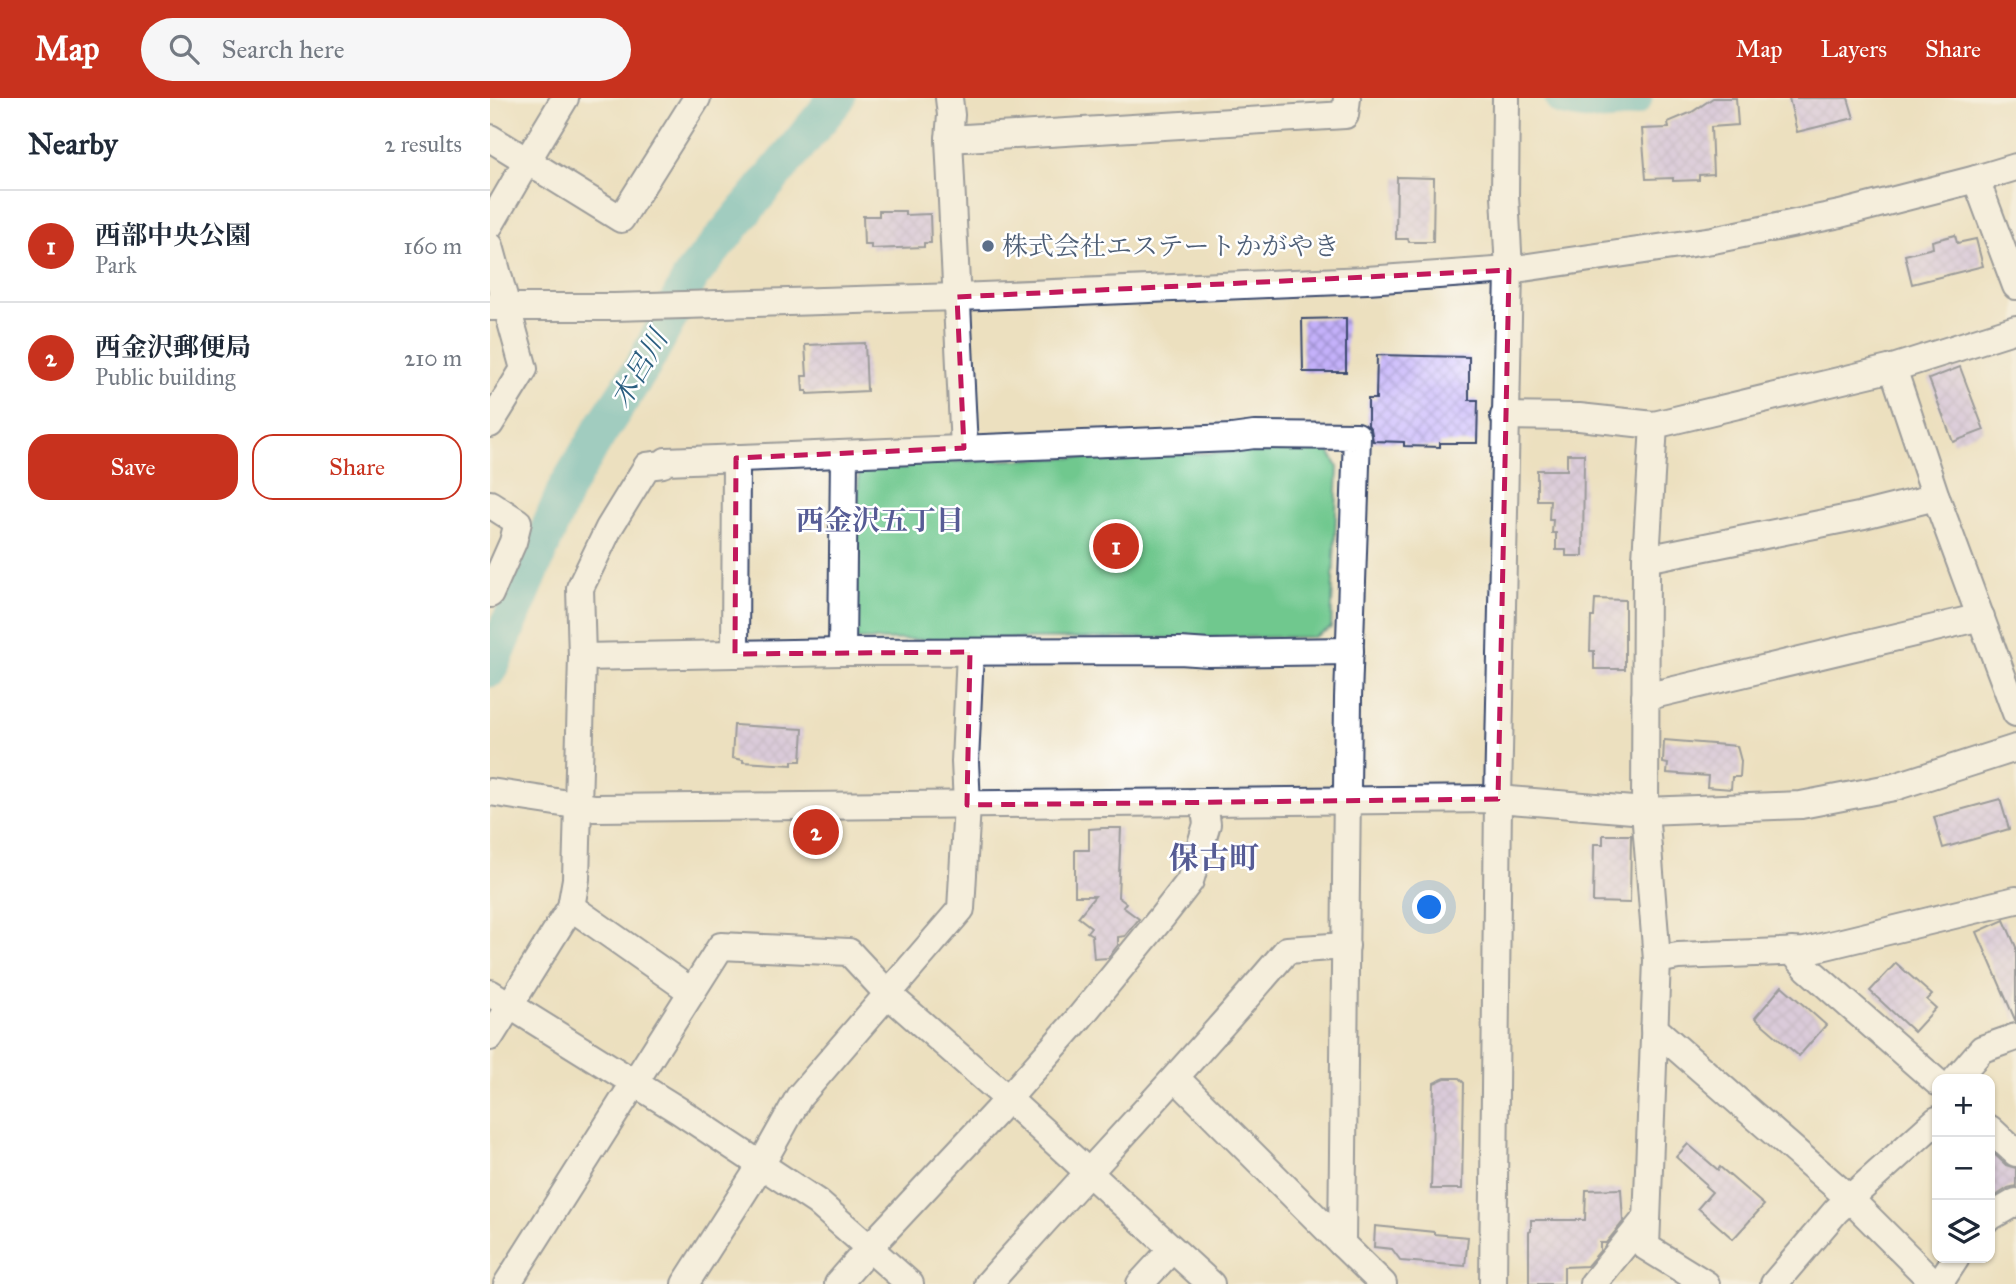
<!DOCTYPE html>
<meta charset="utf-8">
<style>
:root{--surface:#fff;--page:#f6f6f7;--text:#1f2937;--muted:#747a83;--line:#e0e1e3;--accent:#c8321e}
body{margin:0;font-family:"IM FELL Great Primer","Noto Serif JP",serif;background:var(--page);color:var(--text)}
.controls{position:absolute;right:21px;bottom:21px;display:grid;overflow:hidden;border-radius:14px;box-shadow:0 2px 5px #0004}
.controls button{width:63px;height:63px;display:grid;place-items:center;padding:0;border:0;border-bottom:2px solid var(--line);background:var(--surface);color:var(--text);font:35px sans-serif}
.you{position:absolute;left:940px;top:810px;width:24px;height:24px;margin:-18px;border:5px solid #fff;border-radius:50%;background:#1a73e8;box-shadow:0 0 0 10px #1a73e833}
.badge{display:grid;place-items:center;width:46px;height:46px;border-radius:50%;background:var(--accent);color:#fff;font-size:23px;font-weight:700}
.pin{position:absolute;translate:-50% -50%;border:4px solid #fff;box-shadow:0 2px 7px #0006}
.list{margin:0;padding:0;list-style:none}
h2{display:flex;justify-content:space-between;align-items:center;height:91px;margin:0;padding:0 28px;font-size:30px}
h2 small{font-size:23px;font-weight:400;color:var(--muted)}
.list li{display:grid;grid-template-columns:46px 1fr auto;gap:21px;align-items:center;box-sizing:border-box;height:112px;padding:0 28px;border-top:2px solid var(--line)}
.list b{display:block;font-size:26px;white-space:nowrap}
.list p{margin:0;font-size:23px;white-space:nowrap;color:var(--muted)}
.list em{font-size:23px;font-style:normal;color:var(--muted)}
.actions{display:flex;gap:14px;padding:21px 28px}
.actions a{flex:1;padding:16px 0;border:2px solid var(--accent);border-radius:21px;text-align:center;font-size:24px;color:var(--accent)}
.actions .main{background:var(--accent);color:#fff}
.icon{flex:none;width:38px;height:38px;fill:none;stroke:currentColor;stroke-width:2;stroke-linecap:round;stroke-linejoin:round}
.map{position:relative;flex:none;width:1526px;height:1186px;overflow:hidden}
header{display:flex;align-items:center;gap:42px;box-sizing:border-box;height:98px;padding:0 35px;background:var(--accent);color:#fff}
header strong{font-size:33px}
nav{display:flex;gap:38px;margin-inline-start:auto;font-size:24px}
.search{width:490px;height:63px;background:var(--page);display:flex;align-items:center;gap:18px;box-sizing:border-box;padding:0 24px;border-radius:38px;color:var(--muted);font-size:26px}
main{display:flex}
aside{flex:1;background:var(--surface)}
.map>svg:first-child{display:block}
.park{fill:#6fc88e;stroke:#457c76;stroke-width:2}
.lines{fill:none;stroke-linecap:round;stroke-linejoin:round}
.river{stroke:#45b4bf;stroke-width:37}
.building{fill:url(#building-cross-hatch)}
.minor-casing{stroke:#3a4a6d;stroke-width:30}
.minor{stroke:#fff;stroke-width:26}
.marked{fill:none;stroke:#c2185b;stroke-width:5;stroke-dasharray:14 9;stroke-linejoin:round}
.service-dot{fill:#5c6f8a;stroke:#fff;stroke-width:2.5}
.labels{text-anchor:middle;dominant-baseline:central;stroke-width:5;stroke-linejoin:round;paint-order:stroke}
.service-label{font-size:26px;fill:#4e5e75;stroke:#fff;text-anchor:start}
.water-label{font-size:28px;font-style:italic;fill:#2a5e80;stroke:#fff}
.neighbourhood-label{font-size:28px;font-weight:bold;fill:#565c95;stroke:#fff}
.quarter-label{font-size:30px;font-weight:bold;fill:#565c95;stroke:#fff}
</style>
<header>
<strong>Map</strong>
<div class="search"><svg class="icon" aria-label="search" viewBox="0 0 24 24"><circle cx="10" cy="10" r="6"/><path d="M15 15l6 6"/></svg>Search here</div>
<nav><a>Map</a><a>Layers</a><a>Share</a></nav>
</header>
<main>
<aside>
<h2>Nearby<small>2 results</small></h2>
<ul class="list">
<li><span class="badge">1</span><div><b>西部中央公園</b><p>Park</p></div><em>160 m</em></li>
<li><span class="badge">2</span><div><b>西金沢郵便局</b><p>Public building</p></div><em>210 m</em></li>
</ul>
<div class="actions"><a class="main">Save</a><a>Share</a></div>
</aside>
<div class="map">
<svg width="1526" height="1186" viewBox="0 0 1526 1186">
<defs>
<pattern id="building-cross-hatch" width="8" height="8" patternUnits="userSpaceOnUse" patternTransform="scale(1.75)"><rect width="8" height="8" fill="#c4b1fa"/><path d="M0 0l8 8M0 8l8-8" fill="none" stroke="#9e90ce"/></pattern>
</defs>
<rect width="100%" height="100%" fill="#fff"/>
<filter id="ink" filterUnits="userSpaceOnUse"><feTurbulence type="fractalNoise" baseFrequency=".0143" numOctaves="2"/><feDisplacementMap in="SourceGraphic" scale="14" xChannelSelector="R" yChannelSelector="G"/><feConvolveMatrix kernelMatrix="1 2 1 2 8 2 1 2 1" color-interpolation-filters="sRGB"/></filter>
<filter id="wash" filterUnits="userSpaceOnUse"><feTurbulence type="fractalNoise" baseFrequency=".00686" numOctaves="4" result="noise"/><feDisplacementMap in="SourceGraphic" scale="28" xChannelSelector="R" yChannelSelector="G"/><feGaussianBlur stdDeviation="1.57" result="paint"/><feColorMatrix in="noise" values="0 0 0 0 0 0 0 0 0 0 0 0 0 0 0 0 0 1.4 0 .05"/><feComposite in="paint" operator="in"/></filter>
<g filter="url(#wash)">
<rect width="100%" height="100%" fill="#ece0bf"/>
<path class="park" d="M 838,351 L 848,369 L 841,530 L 824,539 L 364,542 L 369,367 Z"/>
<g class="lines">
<g class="river">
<path d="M 1073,0 C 1097,5 1121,8 1144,0"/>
<path d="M 0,571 L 76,390 L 111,332 L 153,268 L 202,177 L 347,0"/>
</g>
</g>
<g id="blocks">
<g class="building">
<path d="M 1223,0 L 1246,0 L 1248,27 L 1221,29 L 1223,76 L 1209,77 L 1209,82 L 1183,83 L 1183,80 L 1156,81 L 1152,31 L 1179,30 L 1178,24 L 1202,14 Z"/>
<path d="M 1299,0 L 1358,0 L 1364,20 L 1307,34 Z"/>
<path d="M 907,79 L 944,80 L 943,144 L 919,144 L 918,141 L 906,141 Z"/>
<path d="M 389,113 L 415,113 L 415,117 L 440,116 L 441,145 L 434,145 L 434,149 L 381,151 L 381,147 L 374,147 L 373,118 L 389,118 Z"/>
<path d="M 1465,137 L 1467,145 L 1486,141 L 1493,168 L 1422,186 L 1415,157 L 1443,150 L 1442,143 Z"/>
<path d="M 856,220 L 856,274 L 813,274 L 812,221 Z"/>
<path d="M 375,245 L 377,293 L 317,296 L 317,293 L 313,293 L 312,278 L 317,278 L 315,247 Z"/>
<path d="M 887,257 L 979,259 L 979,302 L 988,302 L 987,345 L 950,345 L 950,349 L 914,348 L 914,344 L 883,343 L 881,331 L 878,327 L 878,301 L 886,301 Z"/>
<path d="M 1470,269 L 1494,332 L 1463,344 L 1439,281 Z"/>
<path d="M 1077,356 L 1094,356 L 1093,458 L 1076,458 L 1076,452 L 1066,452 L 1066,435 L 1062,435 L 1063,422 L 1059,422 L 1060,402 L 1047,402 L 1047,372 L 1077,372 Z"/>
<path d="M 1105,501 L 1135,502 L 1135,571 L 1104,571 L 1104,553 L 1100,553 L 1101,519 L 1104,519 Z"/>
<path d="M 244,627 L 313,631 L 311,663 L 302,663 L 302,667 L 253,664 L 253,662 L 242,660 Z"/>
<path d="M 1174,642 L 1247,648 L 1251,663 L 1250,679 L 1242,679 L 1241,691 L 1217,689 L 1218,678 L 1177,675 L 1178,666 L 1173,665 Z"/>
<path d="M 1510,701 L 1519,731 L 1453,750 L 1444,719 Z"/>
<path d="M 613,730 L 631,730 L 628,799 L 636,805 L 633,809 L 649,821 L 635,838 L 628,839 L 628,847 L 618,860 L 604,861 L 602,837 L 597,834 L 601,829 L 588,819 L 605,798 L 585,798 L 585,752 L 599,752 L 599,731 Z"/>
<path d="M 1113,737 L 1141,737 L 1140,805 L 1103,804 L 1104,746 L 1113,746 Z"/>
<path d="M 1514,822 L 1526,849 L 1526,924 L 1487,834 Z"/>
<path d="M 1406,865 L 1442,897 L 1437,902 L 1446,910 L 1424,934 L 1380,893 Z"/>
<path d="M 1292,888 L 1336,927 L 1309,958 L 1265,920 Z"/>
<path d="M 955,980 L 969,980 L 974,985 L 972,1091 L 941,1091 L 944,985 Z"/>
<path d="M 1198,1046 L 1228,1072 L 1230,1069 L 1274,1107 L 1243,1141 L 1208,1110 L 1222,1094 L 1215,1088 L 1216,1086 L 1186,1059 Z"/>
<path d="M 1500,1052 L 1516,1067 L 1526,1070 L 1526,1088 L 1518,1090 L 1504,1099 L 1500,1094 Z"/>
<path d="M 1131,1091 L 1133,1124 L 1116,1145 L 1110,1145 L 1110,1153 L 1097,1168 L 1074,1169 L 1074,1186 L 1039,1186 L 1039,1134 L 1041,1133 L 1041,1122 L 1095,1122 L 1096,1092 Z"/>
<path d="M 885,1128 L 944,1134 L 944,1136 L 978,1139 L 975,1168 L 911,1163 L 902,1151 L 884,1149 Z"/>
</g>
</g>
</g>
<g filter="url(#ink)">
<use href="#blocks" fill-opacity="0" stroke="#3a4a6d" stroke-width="2"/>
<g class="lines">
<g class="minor-casing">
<g id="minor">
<path d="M 459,0 L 461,17 L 459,41 L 855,17 L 857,0"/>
<path d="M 0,40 L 131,121 L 207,0"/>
<path d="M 459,41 L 474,350"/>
<path d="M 1486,81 L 1526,188"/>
<path d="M 0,127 L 37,63 L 75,0"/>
<path d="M 0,148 L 34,271 L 0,326"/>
<path d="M 0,209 L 124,209 L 467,199 L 877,182 L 1019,172 L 1223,142 L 1350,116 L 1486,81 L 1526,69"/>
<path d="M 1403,270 L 1446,399 L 1526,615"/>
<path d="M 1014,318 L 1089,319 L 1164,327"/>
<path d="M 0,406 L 28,424 L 23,444 L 0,496"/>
<path d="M 1156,461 L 1374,417 L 1446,399"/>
<path d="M 352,554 L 354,356"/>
<path d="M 245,556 L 246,360"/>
<path d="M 92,559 L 352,554 L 690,553 L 719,555 L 860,553"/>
<path d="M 1155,599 L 1491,519"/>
<path d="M 0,694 L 105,710 L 1008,701 L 1155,713 L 1311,707 L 1404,689 L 1526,650"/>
<path d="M 81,809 L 202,894"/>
<path d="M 1302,853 L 1318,871 L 1447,984"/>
<path d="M 1167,862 L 1188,858 L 1315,853 L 1526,802"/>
<path d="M 0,895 L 188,1012 L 327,1104 L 420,1186"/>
<path d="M 1164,930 L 1360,1101 L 1445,1186"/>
<path d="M 0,939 L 81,809 L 86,781 L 88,708 L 92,559 L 90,490 L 119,430 L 157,368 L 173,366 L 176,363 L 742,340 L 764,337 L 867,338 L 858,600 L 852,1146 L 893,1186"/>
<path d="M 686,980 L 852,1146"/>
<path d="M 1466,981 L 1492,951 L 1526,939"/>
<path d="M 1500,1031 L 1526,1055"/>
<path d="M 1500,1119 L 1526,1104"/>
<path d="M 17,1186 L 231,848 L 359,854 L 399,897 L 518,1001 L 721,1186"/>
<path d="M 195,1186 L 271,1067 L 309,999 L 471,811 L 477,707 L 475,664 L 480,554"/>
<path d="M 348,1186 L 379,1150 L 506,1014 L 590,919 L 672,819 L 700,783 L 717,726 L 714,705"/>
<path d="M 498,1186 C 597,1074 701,966 797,852 L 856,848"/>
<path d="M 650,1186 L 682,1151"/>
<path d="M 1003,1186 L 1008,701 L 1019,172 L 1015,98 L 1016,0"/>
<path d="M 1103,1186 L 1157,1119"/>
<path d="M 1216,1186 L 1156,1149 L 1167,862 L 1155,713 L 1156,461 L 1164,327 L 1403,270 L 1526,231"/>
<path d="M 1284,1186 L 1346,1113 L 1447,1022"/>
<path d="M 1449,1186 L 1466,1160"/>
</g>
</g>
<use href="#minor" class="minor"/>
</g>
</g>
<path d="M0 0H1526V1186H0ZM 1019,172 L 1008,701 L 477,707 L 480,554 L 245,556 L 246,360 L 474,350 L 467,199 Z" fill="#ece0bf" fill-opacity=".55" fill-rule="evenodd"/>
<path class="marked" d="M 1019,172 L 1008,701 L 477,707 L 480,554 L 245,556 L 246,360 L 474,350 L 467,199 Z"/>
<circle class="service-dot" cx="498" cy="148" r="7"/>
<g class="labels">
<g class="service-label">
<text x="512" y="148">株式会社エステートかがやき</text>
</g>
<g class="water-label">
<text transform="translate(149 271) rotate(-60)">木呂川</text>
</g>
<g class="neighbourhood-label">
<text x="390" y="422">西金沢五丁目</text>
</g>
<g class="quarter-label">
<text x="724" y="760">保古町</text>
</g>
</g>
</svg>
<div class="controls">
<button>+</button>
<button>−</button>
<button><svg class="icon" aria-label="layers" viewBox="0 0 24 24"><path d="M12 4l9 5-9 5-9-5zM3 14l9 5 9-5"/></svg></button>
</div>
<div class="you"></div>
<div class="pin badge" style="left:626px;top:448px">1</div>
<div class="pin badge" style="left:326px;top:734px">2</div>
</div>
</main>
